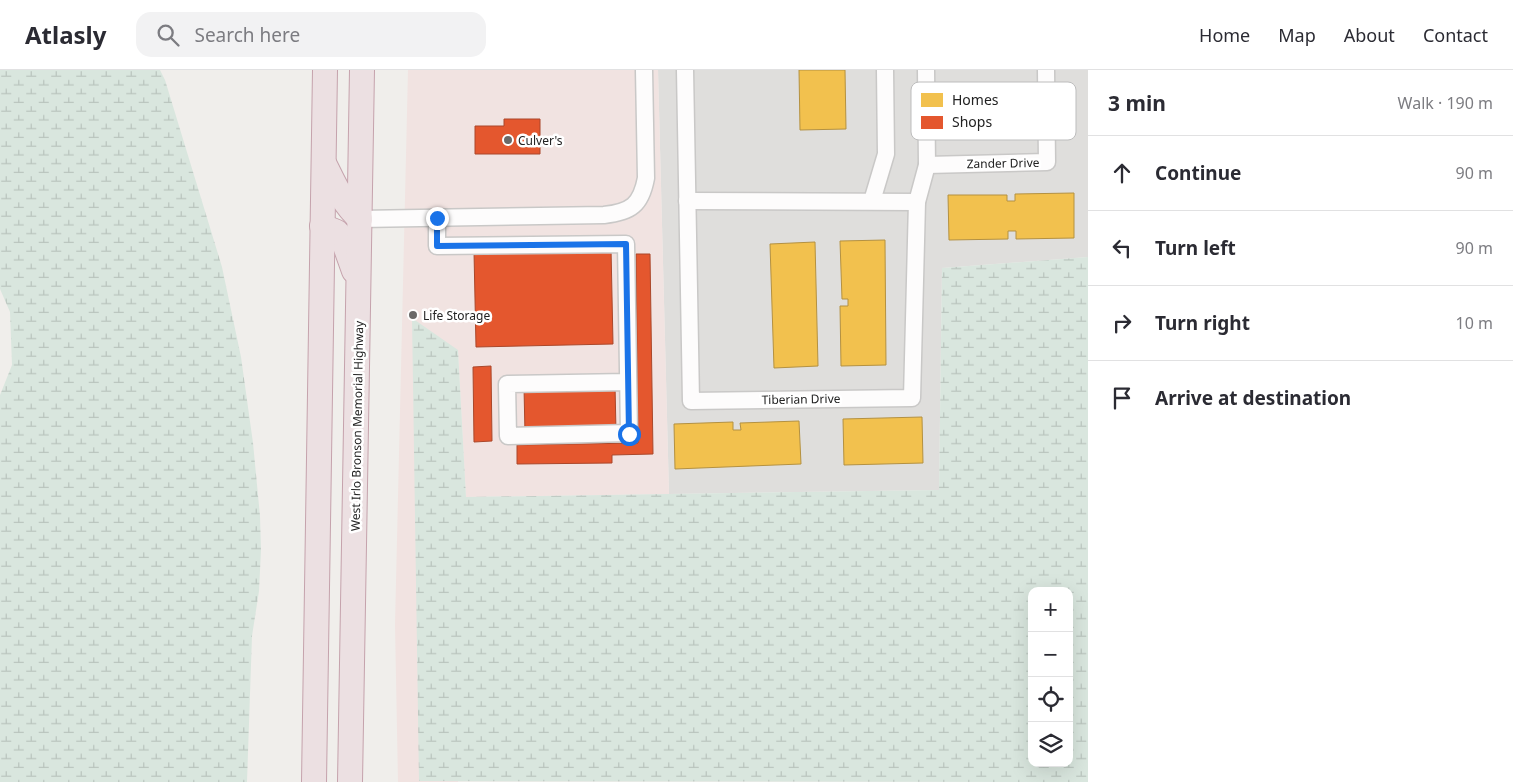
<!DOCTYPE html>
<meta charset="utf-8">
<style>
:root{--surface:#fff;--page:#f2f2f3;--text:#2b2b33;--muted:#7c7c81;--line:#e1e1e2}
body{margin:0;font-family:"Noto Sans",sans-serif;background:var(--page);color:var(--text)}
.controls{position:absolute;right:15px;bottom:15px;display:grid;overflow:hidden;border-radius:10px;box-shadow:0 5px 20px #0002}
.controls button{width:45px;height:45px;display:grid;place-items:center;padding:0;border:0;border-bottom:1px solid var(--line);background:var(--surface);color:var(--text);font:25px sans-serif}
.stop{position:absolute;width:15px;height:15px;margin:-11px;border:4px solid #1a73e8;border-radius:50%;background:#fff}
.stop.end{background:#1a73e8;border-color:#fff;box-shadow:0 1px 5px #0008}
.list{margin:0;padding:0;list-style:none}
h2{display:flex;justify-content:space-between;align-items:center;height:65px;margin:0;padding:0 20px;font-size:21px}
h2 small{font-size:16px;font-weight:400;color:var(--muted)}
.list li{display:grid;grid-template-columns:32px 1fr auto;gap:15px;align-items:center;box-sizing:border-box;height:75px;padding:0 20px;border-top:1px solid var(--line)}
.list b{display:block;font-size:19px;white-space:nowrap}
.list em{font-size:16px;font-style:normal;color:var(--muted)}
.icon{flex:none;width:28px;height:28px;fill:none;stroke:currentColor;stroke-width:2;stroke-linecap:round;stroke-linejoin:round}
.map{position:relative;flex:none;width:1088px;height:712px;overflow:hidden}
header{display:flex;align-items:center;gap:30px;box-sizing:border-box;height:70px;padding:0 25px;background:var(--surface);border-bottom:1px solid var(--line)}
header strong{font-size:24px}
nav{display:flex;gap:28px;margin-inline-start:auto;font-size:18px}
.search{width:350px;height:45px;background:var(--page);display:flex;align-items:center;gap:12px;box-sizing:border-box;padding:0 18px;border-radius:15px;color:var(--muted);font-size:19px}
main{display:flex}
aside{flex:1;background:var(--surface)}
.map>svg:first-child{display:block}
.residential{fill:#dfdedc}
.commercial{fill:#f1e3e1}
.wetland{fill:url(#wetland-marsh);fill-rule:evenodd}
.homes{fill:#f2c14e;stroke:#b49141}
.shops{fill:#e4572e;stroke:#aa472a}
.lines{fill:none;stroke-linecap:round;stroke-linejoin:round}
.minor-casing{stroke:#c9c8c7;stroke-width:19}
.highway-casing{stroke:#c5a2ac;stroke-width:26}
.minor{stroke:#fdfcfc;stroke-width:16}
.highway{stroke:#ece0e2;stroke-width:24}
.route{stroke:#1a73e8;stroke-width:6}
.poi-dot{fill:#6a6968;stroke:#fff;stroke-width:2}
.labels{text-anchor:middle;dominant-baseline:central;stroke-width:5;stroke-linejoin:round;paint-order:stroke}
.poi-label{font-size:12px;fill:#222;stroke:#fff;text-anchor:start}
.street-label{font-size:12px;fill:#222;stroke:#fff}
.key{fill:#fff;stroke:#bdbdbd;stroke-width:1}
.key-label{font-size:14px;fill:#222}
</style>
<header>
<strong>Atlasly</strong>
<div class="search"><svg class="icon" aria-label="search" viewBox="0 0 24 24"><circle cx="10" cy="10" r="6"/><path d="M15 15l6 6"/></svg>Search here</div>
<nav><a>Home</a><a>Map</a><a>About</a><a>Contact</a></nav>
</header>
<main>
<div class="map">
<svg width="1088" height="712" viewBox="0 0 1088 712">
<defs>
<pattern id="wetland-marsh" width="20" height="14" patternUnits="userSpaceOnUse" patternTransform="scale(1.25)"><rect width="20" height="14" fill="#d9e6de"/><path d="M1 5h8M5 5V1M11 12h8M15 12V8" fill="none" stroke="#bac5be"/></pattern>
</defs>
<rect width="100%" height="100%" fill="#f0eeeb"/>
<path class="residential" d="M 658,0 L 1088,0 L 1088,187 L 942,198 L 939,420 L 669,424 Z"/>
<path class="commercial" d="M 408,0 L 658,0 L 669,424 L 466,427 L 458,280 L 458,712 L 398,712 L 395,555 Z"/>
<g class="wetland">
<path d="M 0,0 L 160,0 L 165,10 L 222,197 L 241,287 L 253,373 L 260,446 L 261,480 L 259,521 L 252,566 L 247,712 L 0,712 L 0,325 L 12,295 L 10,242 L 0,219 Z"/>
<path d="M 1088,187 L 1088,712 L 419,711 L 412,248 L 458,280 L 466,427 L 939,420 L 942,198 ZM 1032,521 L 1069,521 L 1069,693 L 1032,693 Z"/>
</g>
<g class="homes">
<path d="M 799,0 L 845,0 L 846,59 L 800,60 Z"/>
<path d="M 1074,123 L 1074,168 L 1016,169 L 1016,161 L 1008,161 L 1008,169 L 949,170 L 948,125 L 1007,125 L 1007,131 L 1015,131 L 1015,124 Z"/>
<path d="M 885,170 L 886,295 L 841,296 L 840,236 L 848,236 L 848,229 L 842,229 L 840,171 Z"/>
<path d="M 815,172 L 818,296 L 774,298 L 770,174 Z"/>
<path d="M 922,347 L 923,393 L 844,395 L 843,349 Z"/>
<path d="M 799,351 L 801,394 L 675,399 L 674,354 L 733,352 L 733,360 L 741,360 L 740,353 Z"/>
</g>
<g class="shops">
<path d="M 504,49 L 540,49 L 540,84 L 475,84 L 475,56 L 504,56 Z"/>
<path d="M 611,178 L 613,274 L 476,277 L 474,181 Z"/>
<path d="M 636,184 L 650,184 L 653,384 L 612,385 L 612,393 L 517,394 L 517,375 L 638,373 Z"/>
<path d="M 491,296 L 492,371 L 474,372 L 473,297 Z"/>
<path d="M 615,315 L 616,362 L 525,364 L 524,317 Z"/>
</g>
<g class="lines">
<g class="minor-casing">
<g id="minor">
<path d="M 685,0 L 691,331 L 912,328 L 917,132 L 927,95 L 926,0"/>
<path d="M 927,95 L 1047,92 L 1046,0"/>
<path d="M 687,131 L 917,132"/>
<path d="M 872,131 L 886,84 L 885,0"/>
<path d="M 437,148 L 437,176 L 626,174 L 629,363 L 508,366 L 507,314 L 628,312"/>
<path d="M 360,149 L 604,145 C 631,142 641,135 646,108 L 644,0"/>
</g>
</g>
<g class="highway-casing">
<g id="highway">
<path d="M 325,95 C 335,115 343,134 360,149"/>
<path d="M 322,156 L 337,162 L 344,173 L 354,201"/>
<path d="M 314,712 L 325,0"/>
<path d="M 350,712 L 362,0"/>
</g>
</g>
<use href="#minor" class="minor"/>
<use href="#highway" class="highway"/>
</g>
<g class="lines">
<path class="route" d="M 437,148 L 437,176 L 626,174 L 629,364"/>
</g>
<g class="poi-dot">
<circle cx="508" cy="70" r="5"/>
<circle cx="413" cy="245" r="5"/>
</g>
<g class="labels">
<g class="poi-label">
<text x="518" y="70">Culver's</text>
<text x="423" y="245">Life Storage</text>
</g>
<g class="street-label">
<text transform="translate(1003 93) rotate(-1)">Zander Drive</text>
<text transform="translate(801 329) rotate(-1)">Tiberian Drive</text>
<text transform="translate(357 356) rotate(-89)">West Irlo Bronson Memorial Highway</text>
</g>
</g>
<rect x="911" y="12" width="165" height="58" rx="8" class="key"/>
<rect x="921" y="23" width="22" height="14" fill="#f2c14e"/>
<rect x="921" y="46" width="22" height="13" fill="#e4572e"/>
<g class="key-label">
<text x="952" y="35">Homes</text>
<text x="952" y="57">Shops</text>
</g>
</svg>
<div class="controls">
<button>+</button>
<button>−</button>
<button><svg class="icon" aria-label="locate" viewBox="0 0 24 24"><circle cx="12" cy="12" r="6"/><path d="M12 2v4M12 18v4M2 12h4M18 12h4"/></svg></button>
<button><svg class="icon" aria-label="layers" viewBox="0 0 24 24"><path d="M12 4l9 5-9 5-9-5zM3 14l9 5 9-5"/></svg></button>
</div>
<div class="stop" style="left:629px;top:364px"></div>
<div class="stop end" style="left:437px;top:148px"></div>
</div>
<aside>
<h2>3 min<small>Walk · 190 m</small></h2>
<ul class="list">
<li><svg class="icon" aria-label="ahead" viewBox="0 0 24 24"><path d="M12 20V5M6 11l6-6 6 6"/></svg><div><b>Continue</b></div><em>90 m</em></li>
<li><svg class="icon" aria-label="left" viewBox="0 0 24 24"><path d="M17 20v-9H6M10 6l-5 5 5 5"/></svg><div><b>Turn left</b></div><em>90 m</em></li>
<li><svg class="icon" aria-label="right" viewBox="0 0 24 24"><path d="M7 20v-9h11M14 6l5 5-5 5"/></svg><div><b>Turn right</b></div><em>10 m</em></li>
<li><svg class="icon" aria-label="arrive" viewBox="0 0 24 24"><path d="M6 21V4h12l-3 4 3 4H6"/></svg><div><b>Arrive at destination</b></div></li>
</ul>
</aside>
</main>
